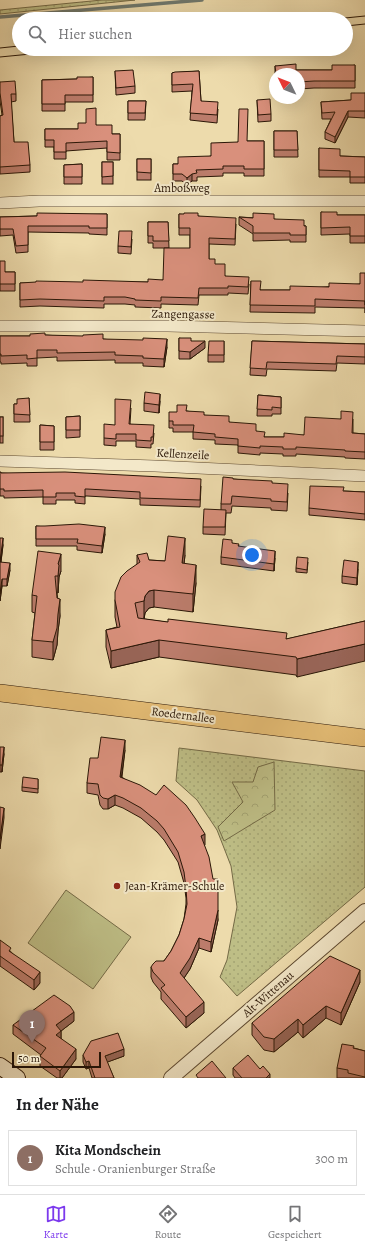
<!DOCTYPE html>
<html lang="de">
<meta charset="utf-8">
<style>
:root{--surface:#fff;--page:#f6f6f6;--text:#202124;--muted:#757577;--line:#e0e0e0;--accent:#7c3aed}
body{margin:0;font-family:Alegreya,serif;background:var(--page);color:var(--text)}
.compass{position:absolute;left:269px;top:68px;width:36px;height:36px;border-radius:50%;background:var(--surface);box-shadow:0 4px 16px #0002;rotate:313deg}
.scale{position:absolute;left:12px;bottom:10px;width:89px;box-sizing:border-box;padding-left:4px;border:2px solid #2b1707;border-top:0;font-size:11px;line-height:14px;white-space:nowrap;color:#2b1707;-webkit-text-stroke:3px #f3e8c9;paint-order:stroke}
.you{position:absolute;left:252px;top:555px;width:14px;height:14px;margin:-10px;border:3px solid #fff;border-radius:50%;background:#1a73e8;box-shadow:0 0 0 6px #1a73e833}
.badge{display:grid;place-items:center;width:26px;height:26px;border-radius:50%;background:var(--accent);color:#fff;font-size:13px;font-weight:700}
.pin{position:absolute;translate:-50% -33px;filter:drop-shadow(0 1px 2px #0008)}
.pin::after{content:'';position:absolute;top:21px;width:14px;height:12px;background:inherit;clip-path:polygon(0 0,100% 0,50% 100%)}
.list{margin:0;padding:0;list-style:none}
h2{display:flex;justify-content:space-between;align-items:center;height:52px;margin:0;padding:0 16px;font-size:17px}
h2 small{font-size:13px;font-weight:400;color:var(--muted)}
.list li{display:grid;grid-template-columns:26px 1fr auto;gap:12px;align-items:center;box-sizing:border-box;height:56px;margin:0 8px 8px;padding:0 8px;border:1px solid var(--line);border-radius:0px}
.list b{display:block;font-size:15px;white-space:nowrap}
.list p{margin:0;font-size:13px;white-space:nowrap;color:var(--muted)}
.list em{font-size:13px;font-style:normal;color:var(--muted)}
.icon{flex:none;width:22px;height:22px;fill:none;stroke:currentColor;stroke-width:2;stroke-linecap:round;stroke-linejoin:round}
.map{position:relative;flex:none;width:365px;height:1078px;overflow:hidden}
.search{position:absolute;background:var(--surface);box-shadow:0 4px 16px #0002;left:12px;right:12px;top:12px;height:44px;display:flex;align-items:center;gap:10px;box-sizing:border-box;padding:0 14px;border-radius:22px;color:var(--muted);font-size:15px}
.sheet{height:116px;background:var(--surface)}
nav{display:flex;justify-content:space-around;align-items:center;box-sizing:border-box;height:56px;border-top:1px solid var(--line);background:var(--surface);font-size:11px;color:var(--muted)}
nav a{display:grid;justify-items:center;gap:2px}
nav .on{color:var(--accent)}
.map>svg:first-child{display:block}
.grass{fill:url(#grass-dots);stroke:#746a46}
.park{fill:url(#park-crowns);stroke:#746a46}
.pitch{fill:#bebe86;stroke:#746a46}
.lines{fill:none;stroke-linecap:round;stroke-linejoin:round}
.stream{stroke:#6e786e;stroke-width:3.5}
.minor-casing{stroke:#5c4830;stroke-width:12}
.tertiary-casing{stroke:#5c4830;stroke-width:16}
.secondary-casing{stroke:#2b1707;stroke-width:18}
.primary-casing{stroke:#2b1707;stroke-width:18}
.minor{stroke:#f3e8c9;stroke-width:11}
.tertiary{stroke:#f3e8c9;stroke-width:14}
.secondary{stroke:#f3e8c9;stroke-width:16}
.primary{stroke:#e6be76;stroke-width:17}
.tram{stroke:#2b1707;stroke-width:1}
.wall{fill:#bb7c6b;stroke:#2b1707}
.shaded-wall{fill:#986557;stroke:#2b1707}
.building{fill:#d9907c;stroke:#2b1707}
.poi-dot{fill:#8f2418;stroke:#f3e8c9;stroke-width:1.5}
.labels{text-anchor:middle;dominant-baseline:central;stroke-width:4;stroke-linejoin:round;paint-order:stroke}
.street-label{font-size:12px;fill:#2b1707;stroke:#f3e8c9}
.poi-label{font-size:12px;fill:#2b1707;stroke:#f3e8c9;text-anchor:start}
</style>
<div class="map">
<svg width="365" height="1078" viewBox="0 0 365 1078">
<defs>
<pattern id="grass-dots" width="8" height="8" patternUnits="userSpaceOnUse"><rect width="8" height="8" fill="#bebe86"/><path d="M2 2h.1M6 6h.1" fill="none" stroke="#a3a372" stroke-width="1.8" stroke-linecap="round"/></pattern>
<pattern id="park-crowns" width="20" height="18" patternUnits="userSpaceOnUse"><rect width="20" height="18" fill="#bebe86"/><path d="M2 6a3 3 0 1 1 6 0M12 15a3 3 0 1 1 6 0" fill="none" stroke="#a3a372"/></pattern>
</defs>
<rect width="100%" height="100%" fill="#eddbac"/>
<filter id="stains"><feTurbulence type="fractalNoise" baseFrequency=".005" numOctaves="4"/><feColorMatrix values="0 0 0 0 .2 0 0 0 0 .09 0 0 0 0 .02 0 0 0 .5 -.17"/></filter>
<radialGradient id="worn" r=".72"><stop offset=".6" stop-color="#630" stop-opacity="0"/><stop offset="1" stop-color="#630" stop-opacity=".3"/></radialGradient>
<g class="grass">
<path d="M 102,0 L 135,0 L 0,14 L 0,10 Z"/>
<path d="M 179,748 L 365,771 L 365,887 L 237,996 L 220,977 L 227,960 L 237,907 L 231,866 L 217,830 L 197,800 L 176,781 Z"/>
</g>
<path class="park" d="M 274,762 L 275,810 L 224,841 L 218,827 L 243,802 L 232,782 L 253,782 L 258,767 Z"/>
<path class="pitch" d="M 66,890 L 131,937 L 93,989 L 28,943 Z"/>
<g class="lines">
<path class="stream" d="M 0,17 L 202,0"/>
<g class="minor-casing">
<g id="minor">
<path d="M 0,203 L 39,201 L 365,201"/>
<path d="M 0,326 L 168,326 L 365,331"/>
<path d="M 0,461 L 155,466 L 365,476"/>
</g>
</g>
<g class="tertiary-casing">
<path id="tertiary" d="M 171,1078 L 365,911"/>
</g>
<g class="secondary-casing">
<path id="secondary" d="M 0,1066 L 17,1078"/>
</g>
<g class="primary-casing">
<path id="primary" d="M 0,693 L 365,738"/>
</g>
<use href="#minor" class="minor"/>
<use href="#tertiary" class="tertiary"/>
<use href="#secondary" class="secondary"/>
<use href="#primary" class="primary"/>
<g class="tram">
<path d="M 335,19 L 365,16"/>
<path d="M 346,26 L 365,24"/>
<path d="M 0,48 L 19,46"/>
<path d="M 0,57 L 82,49"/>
</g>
</g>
<g class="wall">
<path d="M 355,65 L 355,88 L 314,88 L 299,89 L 299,74 L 275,74 L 275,66 L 296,70 L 332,70 Z"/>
<path d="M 115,71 L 135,86 L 135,93 L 116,95 Z"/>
<path d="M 199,71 L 201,101 L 218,109 L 217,123 L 190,120 L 192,91 L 172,92 L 172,73 Z"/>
<path d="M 93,77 L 93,102 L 65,102 L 65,111 L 42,111 L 42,80 L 77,79 Z"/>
<path d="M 0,82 L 16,94 L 16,101 L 11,102 L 14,142 L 30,165 L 30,172 L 0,174 L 0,116 L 2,115 L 0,101 Z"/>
<path d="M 365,93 L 365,118 L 348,117 L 335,143 L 325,139 L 325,132 L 331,119 L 322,119 L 321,102 L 351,100 Z"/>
<path d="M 257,100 L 271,114 L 271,121 L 258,122 Z"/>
<path d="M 128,101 L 146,101 L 145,120 L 128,120 Z"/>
<path d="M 96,125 L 112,134 L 120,134 L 120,160 L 107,160 L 107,148 L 66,151 L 66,159 L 54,159 L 54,147 L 45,147 L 45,129 L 78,129 Z"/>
<path d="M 274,131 L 297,131 L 298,157 L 274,157 Z"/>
<path d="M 247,141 L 264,141 L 264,176 L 244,176 L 244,173 L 223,173 L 223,176 L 197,177 L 197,181 L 192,181 L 187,185 L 182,181 L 173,181 L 173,164 L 178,164 L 211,156 L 238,142 Z"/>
<path d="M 319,148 L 340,156 L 365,157 L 365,183 L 350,183 L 350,177 L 319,177 Z"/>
<rect x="137" y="159" width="14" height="21"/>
<rect x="102" y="162" width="11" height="22"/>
<path d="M 82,164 L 82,184 L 64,184 L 64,165 Z"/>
<path d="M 321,212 L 337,215 L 365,215 L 365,243 L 350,243 L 350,234 L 321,235 Z"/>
<path d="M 107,214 L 107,235 L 89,234 L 89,233 L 28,232 L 28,252 L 16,253 L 13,235 L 0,236 L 0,217 Z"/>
<path d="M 179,214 L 198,216 L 236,224 L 235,245 L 209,244 L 209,259 L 215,264 L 225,276 L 249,284 L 248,294 L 228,293 L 228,295 L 199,295 L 198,305 L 161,304 L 161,308 L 135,307 L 135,305 L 125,304 L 104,304 L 104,308 L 40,306 L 20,307 L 20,283 L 148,282 L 163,280 L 190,248 L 190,235 L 179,235 Z"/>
<path d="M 239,217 L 274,219 L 306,226 L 306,242 L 290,242 L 290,240 L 253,241 L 253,234 L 239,225 Z"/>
<path d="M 148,222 L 168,222 L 169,248 L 153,248 L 153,243 L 148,243 Z"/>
<path d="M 132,239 L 131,254 L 118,253 L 118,246 Z"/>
<path d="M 0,261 L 5,272 L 15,272 L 15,291 L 0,291 Z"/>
<path d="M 365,273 L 365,313 L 365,308 L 315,307 L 315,313 L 250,312 L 251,281 L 261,290 L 290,290 L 360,284 Z"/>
<path d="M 45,335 L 103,339 L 167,347 L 164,367 L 143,366 L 143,363 L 115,363 L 115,360 L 57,361 L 57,357 L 37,358 L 37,366 L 27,366 L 27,363 L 1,364 L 1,362 L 0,362 L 0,336 L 30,336 Z"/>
<path d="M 179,338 L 191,341 L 205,348 L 190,359 L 179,359 Z"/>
<path d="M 224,341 L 224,362 L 208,362 L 208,355 Z"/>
<path d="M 252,341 L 365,344 L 365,364 L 337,363 L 336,371 L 267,369 L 266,376 L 250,375 Z"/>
<path d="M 258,395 L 281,397 L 281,414 L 272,414 L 272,416 L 257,416 Z"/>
<path d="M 29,398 L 30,422 L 14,422 L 14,404 L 17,404 Z"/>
<path d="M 160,401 L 159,413 L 144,411 L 144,403 Z"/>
<path d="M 131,408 L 130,424 L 154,433 L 153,444 L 151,444 L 151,448 L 136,447 L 136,441 L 116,441 L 116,446 L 104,445 L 104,438 Z"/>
<path d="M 187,411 L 204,415 L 229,422 L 256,431 L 265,437 L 284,437 L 304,435 L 341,419 L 353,419 L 353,433 L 365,434 L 365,459 L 345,458 L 345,457 L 296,454 L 296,456 L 283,456 L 283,454 L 260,453 L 260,455 L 238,453 L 238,445 L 215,444 L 215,440 L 193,439 L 193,432 L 173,432 L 173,428 L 169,428 L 169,421 L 177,412 Z"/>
<path d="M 80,416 L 80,437 L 66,438 L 66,417 Z"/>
<rect x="0" y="417" width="3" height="26"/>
<path d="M 40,425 L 54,426 L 54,450 L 40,450 Z"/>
<path d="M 0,472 L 1,473 L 201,486 L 200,507 L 140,505 L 140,499 L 87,496 L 85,496 L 85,504 L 75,503 L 75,500 L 56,500 L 56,504 L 43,504 L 43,497 L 4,498 L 4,496 L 0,496 Z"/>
<path d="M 233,479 L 272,483 L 288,493 L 287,511 L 271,510 L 271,508 L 232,506 L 231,513 L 226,513 L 225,535 L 203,534 L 203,527 L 221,510 L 221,504 Z"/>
<path d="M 344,491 L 365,492 L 365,520 L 309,515 L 309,508 Z"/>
<path d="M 36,526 L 105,534 L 102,553 L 77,550 L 77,546 L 36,546 Z"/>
<path d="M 0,538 L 3,545 L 1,562 L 10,570 L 7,586 L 2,586 L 0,601 Z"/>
<path d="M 232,543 L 239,546 L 275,558 L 274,571 L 221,564 L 221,557 Z"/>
<path d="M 137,555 L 149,560 L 165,561 L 185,555 L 184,564 L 196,583 L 193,612 L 154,607 L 149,608 L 145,613 L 144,619 L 287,639 L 365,621 L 297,677 L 296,675 L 159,657 L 111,668 L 106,647 L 106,630 L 117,627 L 115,617 L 115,600 L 137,564 Z"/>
<path d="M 308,562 L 307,573 L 296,572 L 296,568 Z"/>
<path d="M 358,569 L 357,585 L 342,583 L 342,576 Z"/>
<path d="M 61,571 L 59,577 L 58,593 L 57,593 L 60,616 L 58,631 L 57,645 L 53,660 L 32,657 L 32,640 L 35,613 L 32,612 L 32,595 Z"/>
<path d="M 0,747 L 4,754 L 2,772 L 0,772 Z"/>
<path d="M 125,750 L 122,777 L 205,845 L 204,845 L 218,920 L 211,952 L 199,948 L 190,969 L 184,978 L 204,1013 L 186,1028 L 161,999 L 161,992 L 153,982 L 151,977 L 151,967 L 164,961 L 171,951 L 179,935 L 184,919 L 186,904 L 186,898 L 184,883 L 178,862 L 164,840 L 157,832 L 141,818 L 123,808 L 115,805 L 108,809 L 103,809 L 100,805 L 98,795 L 87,793 L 87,783 L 98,758 Z"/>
<path d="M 38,779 L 38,793 L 22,791 L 22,787 Z"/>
<path d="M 0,940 L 40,983 L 34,990 L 0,966 Z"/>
<path d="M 360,982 L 341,1025 L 326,1018 L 303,1038 L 298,1032 L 274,1052 L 264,1050 L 252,1035 L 252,1023 Z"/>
<path d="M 74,1021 L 61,1031 L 61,1038 L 76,1059 L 62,1078 L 57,1078 L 40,1066 L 40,1056 L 41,1055 L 13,1034 L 13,1025 Z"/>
<path d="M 354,1048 L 365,1051 L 365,1078 L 337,1078 L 337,1068 Z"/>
<path d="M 83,1055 L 124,1056 L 107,1062 L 114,1078 L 92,1078 L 89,1068 L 86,1069 L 83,1062 Z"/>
<path d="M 233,1068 L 260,1069 L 270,1078 L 235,1078 L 233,1075 Z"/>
</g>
<g class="shaded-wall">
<path d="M 348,111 L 348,117 L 335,143 L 335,137 Z"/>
<path d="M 192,174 L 192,181 L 187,185 L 187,178 Z"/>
<path d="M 167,339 L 167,347 L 164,367 L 164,359 Z"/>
<path d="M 205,341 L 205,348 L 190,359 L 190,352 Z"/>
<path d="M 160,394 L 160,401 L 159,413 L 159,405 Z"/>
<path d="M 105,527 L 105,534 L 102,553 L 102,546 Z"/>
<path d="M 3,538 L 3,545 L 0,569 L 0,562 Z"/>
<path d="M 185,538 L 185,555 L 182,581 L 182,563 Z"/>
<path d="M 275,551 L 275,558 L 274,571 L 274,564 Z"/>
<path d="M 61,554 L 61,571 L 59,577 L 58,593 L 58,564 Z"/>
<path d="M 358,562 L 358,569 L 357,585 L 357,578 Z"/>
<path d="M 10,563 L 10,570 L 7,586 L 7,579 Z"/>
<path d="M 196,565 L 196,583 L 193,612 L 193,594 Z"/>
<path d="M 2,579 L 2,586 L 0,601 L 0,594 Z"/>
<path d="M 154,590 L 154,607 L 149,608 L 145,613 L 144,619 L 144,601 L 145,596 L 149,591 Z"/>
<path d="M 60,599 L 60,616 L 58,631 L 57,645 L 53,660 L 53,642 Z"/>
<path d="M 159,640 L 159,657 L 111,668 L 111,651 Z"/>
<path d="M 365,644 L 365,661 L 297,677 L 297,659 Z"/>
<path d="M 125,740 L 125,750 L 120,787 L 120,777 Z"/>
<path d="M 4,747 L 4,754 L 2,772 L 2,765 Z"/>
<path d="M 115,795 L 115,805 L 108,809 L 108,799 Z"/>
<path d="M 4,808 L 4,818 L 0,849 L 0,839 Z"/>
<path d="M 205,834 L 205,845 L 201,847 L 201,836 Z"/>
<path d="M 218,910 L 218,920 L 211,952 L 211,942 Z"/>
<path d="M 199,938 L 199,948 L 190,969 L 180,984 L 180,973 Z"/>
<path d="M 360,970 L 360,982 L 341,1025 L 341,1013 Z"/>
<path d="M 40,972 L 40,983 L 34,990 L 34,980 Z"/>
<path d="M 204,1002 L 204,1013 L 186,1028 L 186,1017 Z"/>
<path d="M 326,1006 L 326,1018 L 303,1038 L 303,1025 Z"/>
<path d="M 74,1012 L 74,1021 L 61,1031 L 61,1041 L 56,1044 L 56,1025 Z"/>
<path d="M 298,1019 L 298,1032 L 274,1052 L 274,1039 Z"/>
<path d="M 76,1049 L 76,1059 L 62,1078 L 60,1078 L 60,1071 Z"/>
<path d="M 124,1049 L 124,1056 L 105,1063 L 105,1056 Z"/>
<path d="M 89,1061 L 89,1068 L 86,1069 L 86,1062 Z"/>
<path d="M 270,1074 L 270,1078 L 266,1078 Z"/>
</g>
<g class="building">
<path d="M 296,64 L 296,70 L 332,70 L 332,65 L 355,65 L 355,81 L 314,81 L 299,82 L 299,74 L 276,74 L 275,66 Z"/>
<path d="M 133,70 L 135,86 L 116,88 L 115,71 Z"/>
<path d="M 199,71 L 201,101 L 218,102 L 217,115 L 190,113 L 193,84 L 172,85 L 172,73 L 175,72 Z"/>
<path d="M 77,77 L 93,77 L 93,95 L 65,95 L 65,104 L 42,104 L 42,80 L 77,79 Z"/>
<path d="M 15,81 L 16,94 L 11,94 L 14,142 L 28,142 L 30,165 L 0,167 L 0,116 L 3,115 L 0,93 L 0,82 Z"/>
<path d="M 351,93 L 365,93 L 365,111 L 348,111 L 335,137 L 325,132 L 335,112 L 322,113 L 321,102 L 351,100 Z"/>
<path d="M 270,99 L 271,114 L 258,115 L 257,100 Z"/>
<path d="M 128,101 L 146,101 L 145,113 L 128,113 Z"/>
<path d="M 96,108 L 96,125 L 112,125 L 112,134 L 120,134 L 120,153 L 107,152 L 107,141 L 66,143 L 66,152 L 54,152 L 54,140 L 45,140 L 45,129 L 78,129 L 78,123 L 86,123 L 86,109 Z"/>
<path d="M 239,109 L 248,109 L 247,141 L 264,141 L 264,169 L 244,169 L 244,166 L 223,166 L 223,169 L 196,170 L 197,173 L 192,174 L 187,178 L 182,174 L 173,174 L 173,164 L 178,164 L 178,157 L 211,156 L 211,143 L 238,142 Z"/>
<path d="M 274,131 L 297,131 L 298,150 L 274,150 Z"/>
<path d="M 319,148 L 340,149 L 340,156 L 365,157 L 365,177 L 350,177 L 350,171 L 319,170 Z"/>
<path d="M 137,159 L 151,159 L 151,173 L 137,172 Z"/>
<path d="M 102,162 L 113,162 L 113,176 L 102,177 Z"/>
<path d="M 82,164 L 82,177 L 64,177 L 64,165 Z"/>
<path d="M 321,212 L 337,212 L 337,215 L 365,215 L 365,236 L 350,236 L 350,227 L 321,228 Z"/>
<path d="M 37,213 L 107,214 L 107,228 L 89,228 L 89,226 L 28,226 L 28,245 L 16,246 L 13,229 L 0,229 L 0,217 L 37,216 Z"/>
<path d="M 184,213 L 198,213 L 198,216 L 236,218 L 235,239 L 209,238 L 209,259 L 215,259 L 215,264 L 225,264 L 225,276 L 249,277 L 248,287 L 228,286 L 228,288 L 199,288 L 198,298 L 161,297 L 161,301 L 135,300 L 135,299 L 125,297 L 104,297 L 104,301 L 40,299 L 20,300 L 20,283 L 36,282 L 36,281 L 83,282 L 83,280 L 148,282 L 148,279 L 163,280 L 164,248 L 190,248 L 190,228 L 179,228 L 179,214 L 184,214 Z"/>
<path d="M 253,213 L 274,214 L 274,219 L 304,220 L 304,226 L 306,226 L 306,235 L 290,235 L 290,233 L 253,233 L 253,226 L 239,217 L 253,218 Z"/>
<path d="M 148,222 L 168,222 L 169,241 L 153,241 L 153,236 L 148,236 Z"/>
<path d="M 119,231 L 132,231 L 131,247 L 118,246 Z"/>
<path d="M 0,261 L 5,261 L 5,272 L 15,272 L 15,284 L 0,284 Z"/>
<path d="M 360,273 L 365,273 L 365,305 L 365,301 L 315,299 L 315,306 L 250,305 L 251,281 L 261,281 L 260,290 L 290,290 L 290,286 L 329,287 L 329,283 L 360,284 Z"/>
<path d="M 45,333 L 45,335 L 83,336 L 83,335 L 103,334 L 103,339 L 143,340 L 143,338 L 167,339 L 164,359 L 143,358 L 143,356 L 115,355 L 115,352 L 57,353 L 57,350 L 37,350 L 37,358 L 27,359 L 27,355 L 1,356 L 1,354 L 0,354 L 0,336 L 30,336 L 30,334 Z"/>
<path d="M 179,338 L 191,338 L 191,341 L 205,341 L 190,352 L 179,351 Z"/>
<path d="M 209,341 L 224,341 L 224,355 L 208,355 Z"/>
<path d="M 252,341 L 365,344 L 365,357 L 337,356 L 336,364 L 267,362 L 266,369 L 250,368 Z"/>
<path d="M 145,392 L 160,394 L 159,405 L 144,403 Z"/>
<path d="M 258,395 L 281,397 L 281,408 L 272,407 L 272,410 L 257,409 Z"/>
<path d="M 29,398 L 30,415 L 14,414 L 14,404 L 17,404 L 17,399 Z"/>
<path d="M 115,399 L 131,400 L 129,424 L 154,425 L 153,437 L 151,437 L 151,441 L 136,440 L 136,434 L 116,434 L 116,439 L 104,438 L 104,424 L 115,425 Z"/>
<path d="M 177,405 L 187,405 L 186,411 L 204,412 L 204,415 L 229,416 L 229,422 L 256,424 L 256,431 L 265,432 L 264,437 L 284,437 L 284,433 L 304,435 L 305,417 L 341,419 L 341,411 L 353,412 L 352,433 L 365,434 L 365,452 L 345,451 L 345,450 L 296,447 L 296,449 L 283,449 L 283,447 L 260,446 L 260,448 L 238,446 L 238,439 L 215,437 L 215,434 L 193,432 L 194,425 L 173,425 L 173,421 L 169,421 L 169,412 L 177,412 Z"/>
<path d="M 80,416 L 80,430 L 66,430 L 66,417 Z"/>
<rect x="0" y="417" width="3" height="19"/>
<path d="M 40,425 L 54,426 L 54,442 L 40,442 Z"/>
<path d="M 0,472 L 1,472 L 1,473 L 65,472 L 201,479 L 200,500 L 140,498 L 140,492 L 87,489 L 85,489 L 85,497 L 75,496 L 75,493 L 56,493 L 56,497 L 43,497 L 43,490 L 4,491 L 4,489 L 0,489 Z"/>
<path d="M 223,477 L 233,478 L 233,479 L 272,481 L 272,483 L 288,484 L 287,502 L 271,501 L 271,499 L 232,496 L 231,504 L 221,504 Z"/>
<path d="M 310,486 L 344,487 L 343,491 L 365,492 L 365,514 L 309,508 Z"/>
<path d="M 204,509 L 226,510 L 225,527 L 203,527 Z"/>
<path d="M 79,524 L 105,527 L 102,546 L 77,543 L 78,539 L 36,539 L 36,526 L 45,526 Z"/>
<path d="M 168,536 L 185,538 L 182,563 L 196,565 L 193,594 L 154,590 L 149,591 L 145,596 L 144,601 L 135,603 L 138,618 L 168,622 L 168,619 L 287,633 L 286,639 L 365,621 L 365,644 L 297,659 L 296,657 L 159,640 L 111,651 L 106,630 L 120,627 L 115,600 L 115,592 L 121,577 L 127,571 L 140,562 L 137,555 L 147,553 L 149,560 L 165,561 Z"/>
<path d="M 0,538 L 3,538 L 0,562 L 10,563 L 7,579 L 2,579 L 0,594 Z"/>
<path d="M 223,539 L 232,540 L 232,543 L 239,544 L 238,546 L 275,551 L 274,564 L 221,557 Z"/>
<path d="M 38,551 L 61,554 L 58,564 L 59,565 L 58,576 L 55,576 L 57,598 L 60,599 L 58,614 L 57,628 L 53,642 L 32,640 L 37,596 L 32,595 Z"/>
<path d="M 297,557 L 308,558 L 307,570 L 296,568 Z"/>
<path d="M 344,560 L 358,562 L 357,578 L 342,576 Z"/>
<path d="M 101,737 L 125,740 L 120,777 L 140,785 L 156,795 L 164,785 L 186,805 L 195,818 L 205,834 L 201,836 L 209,857 L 213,879 L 218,879 L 218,910 L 211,942 L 199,938 L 190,958 L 180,973 L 204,1002 L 186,1017 L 161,988 L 165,985 L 153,972 L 151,967 L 153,964 L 156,961 L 164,961 L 171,951 L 179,935 L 184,919 L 187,904 L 186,888 L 184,872 L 178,852 L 164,829 L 157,821 L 141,808 L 123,798 L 115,795 L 108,799 L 103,798 L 100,795 L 98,784 L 87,783 L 90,758 L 98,758 Z"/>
<path d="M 0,747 L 4,747 L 2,765 L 0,765 Z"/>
<path d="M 23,777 L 38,779 L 38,789 L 22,787 Z"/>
<path d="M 0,807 L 4,808 L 0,839 Z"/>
<path d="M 0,940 L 11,948 L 9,951 L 40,972 L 34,980 L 0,956 Z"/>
<path d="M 330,956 L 360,970 L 341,1013 L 326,1006 L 303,1025 L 298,1019 L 274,1039 L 264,1037 L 252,1023 Z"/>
<path d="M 54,995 L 70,1006 L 74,1012 L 56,1025 L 61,1031 L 56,1035 L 76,1049 L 60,1071 L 40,1056 L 46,1048 L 13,1025 Z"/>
<path d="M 118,1033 L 124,1049 L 105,1056 L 114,1078 L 95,1078 L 89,1061 L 86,1062 L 83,1055 L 91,1041 Z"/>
<path d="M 342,1044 L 354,1046 L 353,1048 L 365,1051 L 365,1077 L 348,1073 L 348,1070 L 337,1068 Z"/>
<path d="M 248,1055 L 260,1069 L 263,1066 L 270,1074 L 266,1078 L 242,1078 L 233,1068 Z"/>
<path d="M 212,1061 L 226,1078 L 198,1078 L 196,1075 Z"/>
</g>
<circle class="poi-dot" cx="117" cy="886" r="4"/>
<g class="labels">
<g class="street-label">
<text x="182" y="188">Amboßweg</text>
<text transform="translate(183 314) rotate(1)">Zangengasse</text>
<text transform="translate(183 454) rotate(3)">Kellenzeile</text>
<text transform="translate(183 715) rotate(7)">Roedernallee</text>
<text transform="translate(268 994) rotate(-41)">Alt-Wittenau</text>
</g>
<g class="poi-label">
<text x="125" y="886">Jean-Krämer-Schule</text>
</g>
</g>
<rect width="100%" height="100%" filter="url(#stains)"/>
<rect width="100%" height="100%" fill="url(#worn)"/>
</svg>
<svg class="compass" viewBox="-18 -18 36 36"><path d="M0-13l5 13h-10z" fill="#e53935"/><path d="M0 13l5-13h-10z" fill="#757577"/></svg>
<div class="scale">50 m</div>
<div class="you"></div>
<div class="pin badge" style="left:32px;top:1043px;background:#8d6e63">1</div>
<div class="search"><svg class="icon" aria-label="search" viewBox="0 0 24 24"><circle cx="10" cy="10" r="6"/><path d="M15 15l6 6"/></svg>Hier suchen</div>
</div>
<section class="sheet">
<h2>In der Nähe<small></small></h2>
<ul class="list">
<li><span class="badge" style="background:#8d6e63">1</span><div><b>Kita Mondschein</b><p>Schule · Oranienburger Straße</p></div><em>300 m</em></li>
</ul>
</section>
<nav>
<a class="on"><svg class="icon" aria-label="map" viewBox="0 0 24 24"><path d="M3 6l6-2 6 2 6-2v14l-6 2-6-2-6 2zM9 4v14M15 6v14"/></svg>Karte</a>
<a><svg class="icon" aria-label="directions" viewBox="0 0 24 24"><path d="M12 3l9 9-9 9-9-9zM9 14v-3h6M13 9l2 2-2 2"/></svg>Route</a>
<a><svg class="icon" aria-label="saved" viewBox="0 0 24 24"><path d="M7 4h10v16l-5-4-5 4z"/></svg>Gespeichert</a>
</nav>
